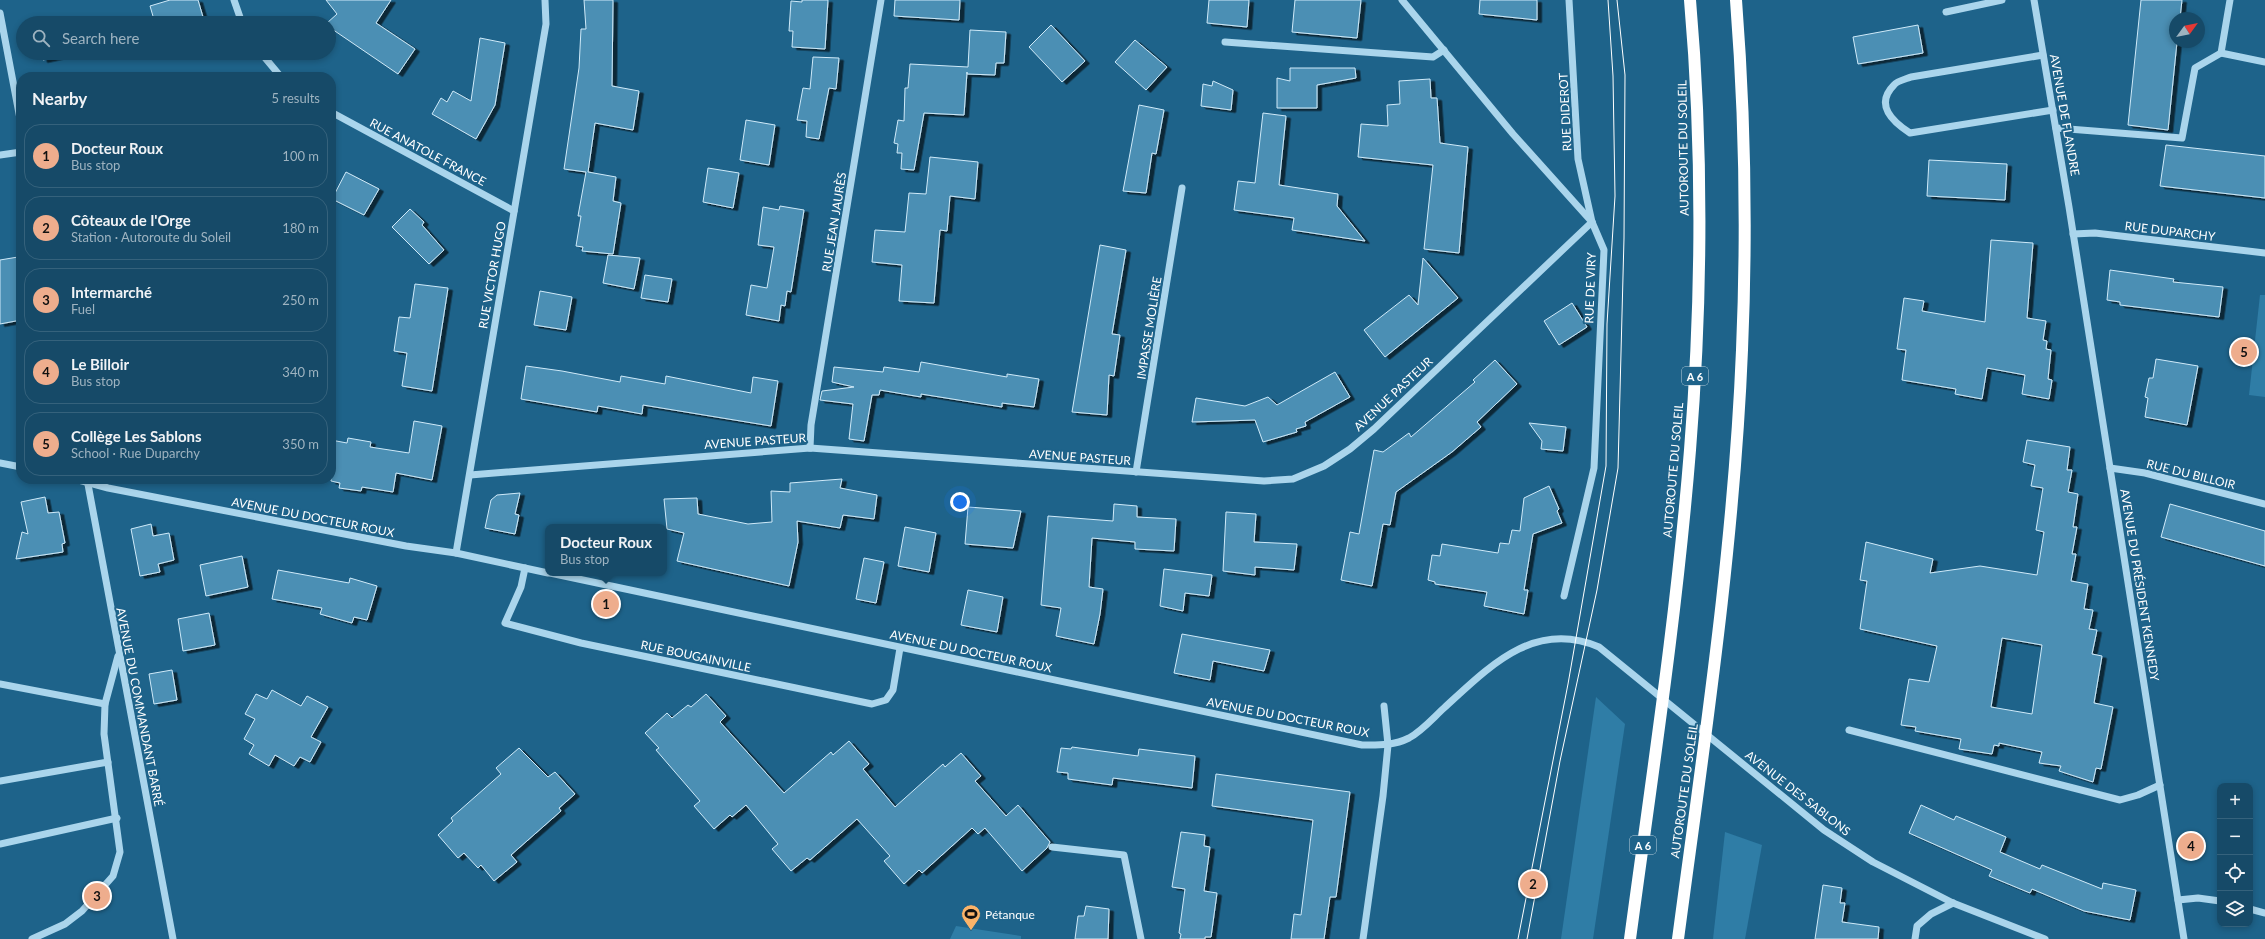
<!DOCTYPE html>
<meta charset="utf-8">
<style>
:root{--surface:#164a68;--page:#1f516e;--text:#f1f3f6;--muted:#9eb3c0;--line:#35627c;--accent:#eead8d}
body{margin:0;font-family:Lato,sans-serif;background:var(--page);color:var(--text)}
.controls{position:absolute;right:12px;bottom:12px;display:grid;overflow:hidden;border-radius:8px;box-shadow:0 2px 6px #0003}
.controls button{width:36px;height:36px;display:grid;place-items:center;padding:0;border:0;border-bottom:1px solid var(--line);background:var(--surface);color:var(--text);font:20px sans-serif}
.compass{position:absolute;left:2169px;top:12px;width:36px;height:36px;border-radius:50%;background:var(--surface);box-shadow:0 2px 6px #0003;rotate:57deg}
.you{position:absolute;left:960px;top:502px;width:14px;height:14px;margin:-10px;border:3px solid #fff;border-radius:50%;background:#1a73e8;box-shadow:0 0 0 6px #1a73e833}
.badge{display:grid;place-items:center;width:26px;height:26px;border-radius:50%;background:var(--accent);color:#111;font-size:13px;font-weight:700}
.pin{position:absolute;translate:-50% -50%;border:2px solid #fff;box-shadow:0 1px 4px #0006}
.popup{position:absolute;left:545px;top:524px;width:122px;height:52px;box-sizing:border-box;display:grid;place-content:center;border-radius:8px;background:var(--surface);filter:drop-shadow(0 1px 3px #0005);font-size:13px;white-space:nowrap;color:var(--muted)}
.popup b{font-size:15px;color:var(--text)}
.popup::after{content:'';position:absolute;left:50%;top:100%;margin-left:-8px;border:8px solid transparent;border-top-color:var(--surface)}
.list{margin:0;padding:0;list-style:none}
h2{display:flex;justify-content:space-between;align-items:center;height:52px;margin:0;padding:0 16px;font-size:17px}
h2 small{font-size:13px;font-weight:400;color:var(--muted)}
.list li{display:grid;grid-template-columns:26px 1fr auto;gap:12px;align-items:center;box-sizing:border-box;height:64px;margin:0 8px 8px;padding:0 8px;border:1px solid var(--line);border-radius:16px}
.list b{display:block;font-size:15px;white-space:nowrap}
.list p{margin:0;font-size:13px;white-space:nowrap;color:var(--muted)}
.list em{font-size:13px;font-style:normal;color:var(--muted)}
.icon{flex:none;width:22px;height:22px;fill:none;stroke:currentColor;stroke-width:2;stroke-linecap:round;stroke-linejoin:round}
.map{position:relative;flex:none;width:2265px;height:939px;overflow:hidden}
.search{position:absolute;background:var(--surface);box-shadow:0 2px 6px #0003;left:16px;top:16px;width:320px;height:44px;display:flex;align-items:center;gap:10px;box-sizing:border-box;padding:0 14px;border-radius:22px;color:var(--muted);font-size:15px}
.panel{position:absolute;background:var(--surface);box-shadow:0 2px 6px #0003;left:16px;top:72px;width:320px;height:412px;border-radius:16px}
.map>svg:first-child{display:block}
.green{fill:#2f7da6}
.building{fill:#4b8fb4;stroke:#cfeaf9;fill-rule:evenodd;filter:url(#shadow)}
.lines{fill:none;stroke-linecap:round;stroke-linejoin:round}
.minor{stroke:#aad5ec;stroke-width:7}
.highway{stroke:#fff;stroke-width:12}
.tram{stroke:#fff;stroke-width:1}
.labels{text-anchor:middle;dominant-baseline:central;stroke-width:4;stroke-linejoin:round;paint-order:stroke}
.shield{fill:#1e638a;stroke:#bcd0dc;stroke-width:1}
.shield-label{font-size:11px;font-weight:bold;fill:#fff}
.street-label{font-size:12px;fill:#fff;stroke:#1e638a}
.poi-label{font-size:12px;fill:#fff;stroke:#1e638a;text-anchor:start}
</style>
<div class="map">
<svg width="2265" height="939" viewBox="0 0 2265 939">
<defs>
<filter id="shadow"><feDropShadow dx="4.5" dy="2.5" stdDeviation="0" flood-color="#0009"/></filter>
</defs>
<rect width="100%" height="100%" fill="#1e638a"/>
<g class="green">
<path d="M 2260,295 L 2265,295 L 2265,397 L 2249,395 Z"/>
<path d="M 1596,697 L 1625,724 L 1593,939 L 1561,939 Z"/>
<path d="M 1725,832 L 1762,845 L 1745,939 L 1713,939 Z"/>
<path d="M 956,926 L 1021,936 L 1021,939 L 950,939 Z"/>
</g>
<g class="building">
<path d="M 170,0 L 198,0 L 203,17 L 184,23 L 155,23 L 150,6 Z"/>
<path d="M 326,0 L 391,0 L 376,23 L 415,49 L 398,74 L 329,27 L 329,23 L 327,23 L 337,14 Z"/>
<path d="M 584,0 L 613,0 L 612,86 L 639,91 L 633,130 L 595,123 L 588,172 L 616,177 L 613,201 L 621,203 L 613,254 L 582,251 L 583,247 L 576,246 L 581,216 L 578,216 L 586,172 L 564,169 L 579,68 L 581,29 L 586,29 Z"/>
<path d="M 802,0 L 828,0 L 825,49 L 792,47 L 793,31 L 789,31 L 791,1 L 802,2 Z"/>
<path d="M 895,0 L 960,0 L 959,20 L 894,16 Z"/>
<path d="M 1209,0 L 1249,0 L 1247,27 L 1207,23 Z"/>
<path d="M 1295,0 L 1361,0 L 1357,38 L 1292,32 Z"/>
<path d="M 1480,0 L 1537,0 L 1537,20 L 1479,14 Z"/>
<path d="M 2141,0 L 2182,0 L 2180,18 L 2175,18 L 2175,42 L 2177,42 L 2168,130 L 2128,125 Z"/>
<path d="M 1051,25 L 1085,61 L 1062,82 L 1029,47 Z"/>
<path d="M 1918,25 L 1923,53 L 1858,64 L 1853,37 Z"/>
<path d="M 970,30 L 1006,32 L 1004,63 L 996,63 L 995,75 L 967,74 L 967,72 L 964,115 L 924,113 L 914,170 L 901,169 L 902,153 L 897,153 L 898,144 L 894,143 L 898,120 L 904,121 L 905,88 L 908,88 L 910,64 L 968,67 Z"/>
<path d="M 480,38 L 505,43 L 495,105 L 476,139 L 432,114 L 441,98 L 447,102 L 453,91 L 471,101 Z"/>
<path d="M 1135,40 L 1167,67 L 1146,90 L 1115,62 Z"/>
<path d="M 42,53 L 75,53 L 43,60 Z"/>
<path d="M 813,57 L 839,58 L 836,89 L 829,88 L 819,139 L 806,137 L 807,121 L 797,120 L 803,88 L 810,89 Z"/>
<path d="M 1290,68 L 1355,68 L 1356,78 L 1317,85 L 1317,108 L 1277,108 L 1277,78 L 1290,81 Z"/>
<path d="M 1430,79 L 1431,98 L 1437,98 L 1440,143 L 1468,147 L 1459,253 L 1424,249 L 1433,165 L 1358,157 L 1361,124 L 1388,126 L 1387,105 L 1400,104 L 1399,81 Z"/>
<path d="M 1213,81 L 1233,90 L 1231,110 L 1201,106 L 1203,84 L 1212,86 Z"/>
<path d="M 1139,105 L 1164,110 L 1156,154 L 1152,153 L 1146,193 L 1123,191 Z"/>
<path d="M 1263,113 L 1286,116 L 1279,185 L 1338,194 L 1337,206 L 1365,241 L 1292,230 L 1294,218 L 1234,210 L 1238,181 L 1255,183 Z"/>
<path d="M 746,120 L 775,125 L 769,165 L 740,160 Z"/>
<path d="M 2166,145 L 2265,156 L 2265,198 L 2160,186 Z"/>
<path d="M 930,157 L 978,162 L 975,199 L 950,196 L 947,231 L 940,230 L 934,303 L 899,301 L 902,265 L 872,262 L 875,230 L 905,232 L 909,193 L 926,194 Z"/>
<path d="M 1929,160 L 2007,164 L 2005,200 L 1927,196 Z"/>
<path d="M 708,168 L 739,173 L 733,208 L 703,202 Z"/>
<path d="M 346,172 L 379,189 L 364,215 L 332,199 Z"/>
<path d="M 780,206 L 804,210 L 791,292 L 787,291 L 785,306 L 781,305 L 779,321 L 746,315 L 751,285 L 767,288 L 774,247 L 758,245 L 763,207 L 779,210 Z"/>
<path d="M 410,209 L 424,222 L 422,225 L 444,250 L 429,264 L 392,227 Z"/>
<path d="M 1991,240 L 2033,243 L 2027,318 L 2046,321 L 2043,340 L 2047,341 L 2046,349 L 2051,350 L 2048,379 L 2052,380 L 2049,399 L 2022,394 L 2025,375 L 1987,368 L 1982,399 L 1955,394 L 1956,389 L 1902,380 L 1906,350 L 1897,349 L 1904,298 L 1924,301 L 1922,311 L 1985,322 Z"/>
<path d="M 1100,245 L 1126,250 L 1112,334 L 1120,335 L 1114,376 L 1109,375 L 1107,415 L 1072,412 Z"/>
<path d="M 608,255 L 640,258 L 634,289 L 603,283 Z"/>
<path d="M 18,257 L 21,273 L 21,320 L 0,324 L 0,260 Z"/>
<path d="M 1423,258 L 1458,298 L 1385,357 L 1364,330 L 1409,295 L 1418,305 Z"/>
<path d="M 2110,270 L 2174,279 L 2173,282 L 2223,287 L 2219,317 L 2120,305 L 2120,302 L 2107,300 Z"/>
<path d="M 645,275 L 672,279 L 668,302 L 641,298 Z"/>
<path d="M 415,284 L 448,288 L 432,391 L 402,386 L 407,353 L 394,351 L 399,317 L 410,318 Z"/>
<path d="M 540,291 L 572,297 L 566,330 L 534,325 Z"/>
<path d="M 1572,303 L 1587,327 L 1559,345 L 1544,321 Z"/>
<path d="M 2156,359 L 2198,366 L 2187,425 L 2145,417 L 2148,398 L 2145,397 L 2149,378 L 2153,378 Z"/>
<path d="M 1495,360 L 1517,384 L 1477,422 L 1481,427 L 1452,452 L 1396,492 L 1390,525 L 1383,524 L 1372,586 L 1341,580 L 1350,532 L 1359,534 L 1374,450 L 1383,452 L 1409,433 L 1411,437 L 1475,382 L 1473,380 Z"/>
<path d="M 921,362 L 1007,377 L 1007,374 L 1039,379 L 1034,407 L 1002,403 L 1002,407 L 921,394 L 921,397 L 880,390 L 879,395 L 872,395 L 864,441 L 849,439 L 853,404 L 820,400 L 822,391 L 854,387 L 832,382 L 834,367 L 883,372 L 884,367 L 919,372 Z"/>
<path d="M 526,366 L 562,371 L 620,382 L 621,376 L 665,384 L 666,376 L 751,393 L 753,377 L 778,381 L 771,426 L 643,405 L 642,414 L 598,406 L 597,412 L 521,399 Z"/>
<path d="M 1335,372 L 1350,397 L 1305,422 L 1306,426 L 1296,429 L 1297,432 L 1263,442 L 1255,420 L 1192,422 L 1196,398 L 1245,406 L 1268,397 L 1277,405 Z"/>
<path d="M 414,421 L 442,426 L 432,480 L 396,473 L 393,492 L 362,487 L 361,491 L 339,488 L 340,483 L 331,481 L 331,440 L 347,443 L 348,438 L 371,442 L 370,447 L 409,453 Z"/>
<path d="M 1529,423 L 1566,427 L 1563,451 L 1541,449 L 1542,441 Z"/>
<path d="M 2027,440 L 2070,447 L 2067,470 L 2072,470 L 2068,492 L 2078,494 L 2073,527 L 2077,527 L 2072,554 L 2076,554 L 2071,581 L 2088,584 L 2084,609 L 2093,610 L 2089,629 L 2097,630 L 2092,654 L 2102,656 L 2094,703 L 2113,707 L 2101,769 L 2096,768 L 2093,782 L 2059,771 L 2061,766 L 2039,763 L 2042,752 L 1999,743 L 1999,746 L 1994,745 L 1992,754 L 1959,749 L 1961,739 L 1915,731 L 1916,727 L 1901,725 L 1909,679 L 1929,682 L 1937,646 L 1860,629 L 1867,581 L 1860,580 L 1866,542 L 1933,559 L 1930,573 L 1980,566 L 2037,575 L 2044,532 L 2036,530 L 2043,488 L 2031,486 L 2035,465 L 2023,462 ZM 2002,638 L 2042,645 L 2032,714 L 1991,707 Z"/>
<path d="M 842,479 L 840,488 L 877,495 L 874,519 L 843,515 L 840,528 L 797,521 L 798,542 L 789,586 L 677,561 L 684,533 L 667,529 L 664,499 L 697,498 L 698,514 L 748,524 L 772,522 L 771,491 L 790,492 L 790,483 Z"/>
<path d="M 1549,486 L 1559,509 L 1557,511 L 1562,523 L 1533,534 L 1524,590 L 1528,590 L 1524,614 L 1484,606 L 1487,592 L 1435,584 L 1435,582 L 1428,580 L 1432,555 L 1440,556 L 1442,544 L 1498,553 L 1500,543 L 1509,544 L 1512,530 L 1520,531 L 1524,498 Z"/>
<path d="M 520,493 L 515,514 L 519,515 L 515,534 L 485,528 L 491,500 L 497,495 Z"/>
<path d="M 45,497 L 48,513 L 59,512 L 65,543 L 62,544 L 63,552 L 16,559 L 22,532 L 28,534 L 21,502 Z"/>
<path d="M 1114,504 L 1137,506 L 1137,517 L 1176,519 L 1174,551 L 1135,549 L 1135,542 L 1092,538 L 1089,587 L 1103,589 L 1100,614 L 1094,644 L 1056,636 L 1061,608 L 1041,605 L 1048,516 L 1113,521 Z"/>
<path d="M 2170,504 L 2265,531 L 2265,566 L 2161,537 Z"/>
<path d="M 968,507 L 1021,511 L 1013,548 L 965,544 Z"/>
<path d="M 1226,512 L 1256,514 L 1254,542 L 1297,544 L 1294,570 L 1255,567 L 1255,575 L 1223,571 Z"/>
<path d="M 151,524 L 153,536 L 169,533 L 174,560 L 158,564 L 160,572 L 140,576 L 131,529 Z"/>
<path d="M 905,527 L 936,533 L 929,572 L 898,566 Z"/>
<path d="M 242,556 L 248,587 L 206,596 L 200,565 Z"/>
<path d="M 864,558 L 884,562 L 876,603 L 856,599 Z"/>
<path d="M 1164,569 L 1212,575 L 1209,596 L 1185,593 L 1183,611 L 1160,606 Z"/>
<path d="M 278,570 L 349,583 L 350,578 L 377,586 L 367,620 L 354,617 L 352,623 L 320,614 L 322,608 L 272,599 Z"/>
<path d="M 968,590 L 1003,597 L 997,632 L 961,625 Z"/>
<path d="M 209,613 L 215,645 L 183,651 L 178,619 Z"/>
<path d="M 1182,634 L 1270,650 L 1264,671 L 1213,661 L 1210,680 L 1174,673 Z"/>
<path d="M 172,670 L 177,700 L 154,704 L 149,674 Z"/>
<path d="M 272,690 L 301,706 L 307,696 L 328,707 L 311,737 L 321,742 L 310,762 L 300,757 L 294,766 L 275,755 L 269,766 L 249,754 L 254,745 L 244,739 L 255,719 L 245,714 L 256,694 L 267,699 Z"/>
<path d="M 706,694 L 726,716 L 720,722 L 784,793 L 831,752 L 833,755 L 849,741 L 869,764 L 863,769 L 895,807 L 943,764 L 945,767 L 961,753 L 981,776 L 975,781 L 1006,816 L 1018,805 L 1050,842 L 1047,848 L 1022,871 L 985,828 L 978,834 L 972,828 L 922,873 L 919,870 L 904,884 L 884,861 L 890,856 L 857,819 L 810,860 L 807,858 L 791,871 L 772,849 L 778,844 L 746,805 L 732,817 L 730,815 L 714,829 L 694,806 L 700,801 L 656,750 L 659,748 L 645,733 L 667,713 L 672,718 L 688,705 L 691,707 Z"/>
<path d="M 1072,747 L 1138,756 L 1139,749 L 1195,756 L 1192,788 L 1113,778 L 1112,785 L 1068,779 L 1068,773 L 1057,772 L 1061,748 L 1071,749 Z"/>
<path d="M 519,748 L 548,777 L 555,772 L 575,794 L 559,808 L 561,811 L 511,855 L 517,862 L 494,881 L 481,865 L 478,868 L 464,853 L 458,858 L 438,835 L 453,821 L 451,818 L 501,774 L 496,768 Z"/>
<path d="M 1216,774 L 1350,792 L 1336,897 L 1330,897 L 1324,939 L 1291,939 L 1294,914 L 1301,915 L 1313,820 L 1212,806 Z"/>
<path d="M 1921,805 L 1954,820 L 1956,816 L 2006,837 L 2000,852 L 2040,869 L 2042,865 L 2102,889 L 2103,883 L 2136,890 L 2130,920 L 2084,911 L 2032,889 L 2030,893 L 1989,876 L 1992,870 L 1909,833 Z"/>
<path d="M 1181,832 L 1205,835 L 1204,846 L 1210,847 L 1204,891 L 1217,893 L 1211,937 L 1205,937 L 1205,939 L 1180,939 L 1181,934 L 1179,933 L 1185,889 L 1172,887 Z"/>
<path d="M 1823,885 L 1842,888 L 1840,903 L 1845,903 L 1842,922 L 1879,927 L 1878,939 L 1815,939 Z"/>
<path d="M 1086,906 L 1109,909 L 1108,939 L 1075,939 L 1078,916 L 1084,916 Z"/>
</g>
<g class="lines">
<g class="minor">
<path d="M 234,0 L 242,23"/>
<path d="M 1402,0 L 1513,134 L 1592,222 L 1604,250 L 1594,468 L 1564,596"/>
<path d="M 1569,0 L 1578,159 L 1592,222"/>
<path d="M 2034,0 L 2069,207 L 2184,939"/>
<path d="M 2230,0 L 2221,53 L 2265,62"/>
<path d="M 1946,12 L 2002,0"/>
<path d="M 0,13 L 21,124"/>
<path d="M 1225,42 L 1433,57 L 1444,50"/>
<path d="M 261,53 L 281,77"/>
<path d="M 2043,55 L 1911,77 C 1906,79 1897,81 1894,85 C 1874,105 1893,122 1910,133 L 2053,110"/>
<path d="M 331,112 L 514,211"/>
<path d="M 2056,128 L 2182,138 L 2195,68 L 2221,53"/>
<path d="M 0,155 L 21,152"/>
<path d="M 2073,234 L 2095,233 L 2265,253"/>
<path d="M 810,448 L 811,425 L 881,0"/>
<path d="M 0,463 L 21,467"/>
<path d="M 2110,468 L 2145,473 L 2265,504"/>
<path d="M 1136,472 L 1182,188"/>
<path d="M 470,475 L 810,448 L 1264,481 L 1293,479 L 1324,466 L 1350,449 L 1374,429 L 1592,222"/>
<path d="M 75,479 L 108,488 L 406,546 L 456,553 L 548,573"/>
<path d="M 87,479 L 173,939"/>
<path d="M 456,553 L 546,24 L 545,0"/>
<path d="M 525,568 L 521,587 L 505,623 L 581,643 L 872,704 L 886,700 L 893,690 L 900,648"/>
<path d="M 550,573 L 1362,745 C 1378,745 1393,746 1409,738 C 1422,731 1433,718 1444,708 C 1489,667 1534,619 1599,647 L 1824,830 L 1873,862 L 1953,903 L 2045,939"/>
<path d="M 0,684 L 105,704"/>
<path d="M 1849,730 L 2120,800 L 2138,795 L 2160,785"/>
<path d="M 0,781 L 108,762"/>
<path d="M 0,844 L 117,818"/>
<path d="M 1052,847 L 1124,855 L 1141,939"/>
<path d="M 2178,900 L 2198,898 L 2220,901"/>
<path d="M 2250,909 L 2265,913"/>
<path d="M 32,939 L 65,924 L 82,911 L 113,876 L 120,852 L 104,734 L 105,704 L 118,656"/>
<path d="M 1363,939 L 1383,796 L 1388,745 L 1384,706"/>
<path d="M 1915,939 L 1917,926 L 1931,914 L 1953,903"/>
</g>
<g class="highway">
<path d="M 1630,939 C 1652,776 1677,613 1690,450 C 1702,301 1703,149 1690,0"/>
<path d="M 1678,939 C 1704,744 1734,548 1742,350 C 1747,234 1745,116 1736,0"/>
</g>
<g class="tram">
<path d="M 1518,939 L 1568,684 L 1606,466 L 1607,324 L 1615,196 L 1613,76 L 1608,0"/>
<path d="M 1527,939 L 1560,761 L 1597,590 L 1618,468 L 1624,238 L 1625,75 L 1617,0"/>
</g>
</g>
<defs>
<g id="stadium-pin" transform="scale(1)"><path d="M0 17L-7.5 6A9.5 9.5 0 1 1 7.5 6Z" fill="#fab369" stroke="#1e638a"/><path d="M0-5a6.5 5 0 1 0 0 10a6.5 5 0 1 0 0-10ZM-3.5-1.8h7v3.6h-7Z" fill="#111"/></g>
</defs>
<g fill-rule="evenodd">
<use href="#stadium-pin" x="971" y="914"/>
</g>
<g class="labels">
<g class="shield">
<rect x="1682" y="367" width="26" height="18" rx="3"/>
<rect x="1630" y="836" width="26" height="18" rx="3"/>
</g>
<g class="shield-label">
<text x="1695" y="376">A 6</text>
<text x="1643" y="845">A 6</text>
</g>
<g class="street-label">
<text transform="translate(1565 112) rotate(-93)">RUE DIDEROT</text>
<text transform="translate(2065 115) rotate(80)">AVENUE DE FLANDRE</text>
<text transform="translate(1683 148) rotate(-91)">AUTOROUTE DU SOLEIL</text>
<text transform="translate(428 152) rotate(28)">RUE ANATOLE FRANCE</text>
<text transform="translate(834 222) rotate(-81)">RUE JEAN JAURÈS</text>
<text transform="translate(2170 231) rotate(7)">RUE DUPARCHY</text>
<text transform="translate(492 275) rotate(-80)">RUE VICTOR HUGO</text>
<text transform="translate(1590 288) rotate(-88)">RUE DE VIRY</text>
<text transform="translate(1149 328) rotate(-81)">IMPASSE MOLIÈRE</text>
<text transform="translate(1393 394) rotate(-43)">AVENUE PASTEUR</text>
<text transform="translate(755 441) rotate(-4)">AVENUE PASTEUR</text>
<text transform="translate(1080 457) rotate(4)">AVENUE PASTEUR</text>
<text transform="translate(1673 470) rotate(-85)">AUTOROUTE DU SOLEIL</text>
<text transform="translate(2191 474) rotate(14)">RUE DU BILLOIR</text>
<text transform="translate(313 517) rotate(11)">AVENUE DU DOCTEUR ROUX</text>
<text transform="translate(2140 585) rotate(81)">AVENUE DU PRÉSIDENT KENNEDY</text>
<text transform="translate(971 651) rotate(12)">AVENUE DU DOCTEUR ROUX</text>
<text transform="translate(696 656) rotate(12)">RUE BOUGAINVILLE</text>
<text transform="translate(140 707) rotate(79)">AVENUE DU COMMANDANT BARRÉ</text>
<text transform="translate(1288 717) rotate(11)">AVENUE DU DOCTEUR ROUX</text>
<text transform="translate(1684 791) rotate(-82)">AUTOROUTE DU SOLEIL</text>
<text transform="translate(1798 793) rotate(38)">AVENUE DES SABLONS</text>
</g>
<g class="poi-label">
<text x="985" y="914">Pétanque</text>
</g>
</g>
</svg>
<div class="controls">
<button>+</button>
<button>−</button>
<button><svg class="icon" aria-label="locate" viewBox="0 0 24 24"><circle cx="12" cy="12" r="6"/><path d="M12 2v4M12 18v4M2 12h4M18 12h4"/></svg></button>
<button><svg class="icon" aria-label="layers" viewBox="0 0 24 24"><path d="M12 4l9 5-9 5-9-5zM3 14l9 5 9-5"/></svg></button>
</div>
<svg class="compass" viewBox="-18 -18 36 36"><path d="M0-13l5 13h-10z" fill="#e53935"/><path d="M0 13l5-13h-10z" fill="#9eb3c0"/></svg>
<div class="you"></div>
<div class="pin badge" style="left:606px;top:604px">1</div>
<div class="popup"><b>Docteur Roux</b>Bus stop</div>
<div class="pin badge" style="left:1533px;top:884px">2</div>
<div class="pin badge" style="left:97px;top:896px">3</div>
<div class="pin badge" style="left:2191px;top:846px">4</div>
<div class="pin badge" style="left:2244px;top:352px">5</div>
<div class="search"><svg class="icon" aria-label="search" viewBox="0 0 24 24"><circle cx="10" cy="10" r="6"/><path d="M15 15l6 6"/></svg>Search here</div>
<section class="panel">
<h2>Nearby<small>5 results</small></h2>
<ul class="list">
<li><span class="badge">1</span><div><b>Docteur Roux</b><p>Bus stop</p></div><em>100 m</em></li>
<li><span class="badge">2</span><div><b>Côteaux de l'Orge</b><p>Station · Autoroute du Soleil</p></div><em>180 m</em></li>
<li><span class="badge">3</span><div><b>Intermarché</b><p>Fuel</p></div><em>250 m</em></li>
<li><span class="badge">4</span><div><b>Le Billoir</b><p>Bus stop</p></div><em>340 m</em></li>
<li><span class="badge">5</span><div><b>Collège Les Sablons</b><p>School · Rue Duparchy</p></div><em>350 m</em></li>
</ul>
</section>
</div>
